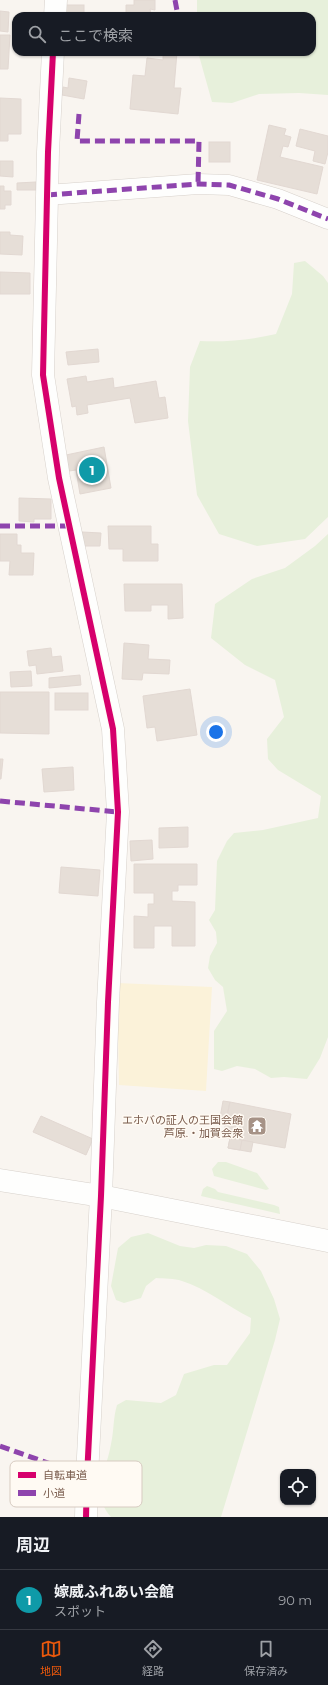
<!DOCTYPE html>
<html lang="ja">
<meta charset="utf-8">
<style>
:root{--surface:#171b24;--page:#242831;--text:#f1f3f6;--muted:#9ea1a6;--line:#363941;--accent:#ea580c}
body{margin:0;font-family:Montserrat,"Noto Sans JP",sans-serif;background:var(--page);color:var(--text)}
.controls{position:absolute;right:12px;bottom:12px;display:grid;overflow:hidden;border-radius:8px;box-shadow:0 1px 3px #0004}
.controls button{width:36px;height:36px;display:grid;place-items:center;padding:0;border:0;border-bottom:1px solid var(--line);background:var(--surface);color:var(--text);font:20px sans-serif}
.you{position:absolute;left:216px;top:732px;width:14px;height:14px;margin:-10px;border:3px solid #fff;border-radius:50%;background:#1a73e8;box-shadow:0 0 0 6px #1a73e833}
.badge{display:grid;place-items:center;width:26px;height:26px;border-radius:50%;background:var(--accent);color:#fff;font-size:13px;font-weight:700}
.pin{position:absolute;translate:-50% -50%;border:2px solid #fff;box-shadow:0 1px 4px #0006}
.list{margin:0;padding:0;list-style:none}
h2{display:flex;justify-content:space-between;align-items:center;height:52px;margin:0;padding:0 16px;font-size:17px}
h2 small{font-size:13px;font-weight:400;color:var(--muted)}
.list li{display:grid;grid-template-columns:26px 1fr auto;gap:12px;align-items:center;box-sizing:border-box;height:60px;padding:0 16px;border-top:1px solid var(--line)}
.list b{display:block;font-size:15px;white-space:nowrap}
.list p{margin:0;font-size:13px;white-space:nowrap;color:var(--muted)}
.list em{font-size:13px;font-style:normal;color:var(--muted)}
.icon{flex:none;width:22px;height:22px;fill:none;stroke:currentColor;stroke-width:2;stroke-linecap:round;stroke-linejoin:round}
.map{position:relative;flex:none;width:328px;height:1517px;overflow:hidden}
.search{position:absolute;background:var(--surface);box-shadow:0 1px 3px #0004;left:12px;right:12px;top:12px;height:44px;display:flex;align-items:center;gap:10px;box-sizing:border-box;padding:0 14px;border-radius:12px;color:var(--muted);font-size:15px}
.sheet{height:112px;background:var(--surface)}
nav{display:flex;justify-content:space-around;align-items:center;box-sizing:border-box;height:56px;border-top:1px solid var(--line);background:var(--surface);font-size:11px;color:var(--muted)}
nav a{display:grid;justify-items:center;gap:2px}
nav .on{color:var(--accent)}
.map>svg:first-child{display:block}
.green{fill:#e7f0db}
.sand{fill:#fbf2d9}
.building{fill:#e6ded7;stroke:#e2d8d2}
.lines{fill:none;stroke-linecap:round;stroke-linejoin:round}
.minor-casing{stroke:#d7d1cb;stroke-width:21}
.tertiary-casing{stroke:#d7d1cb;stroke-width:23}
.minor{stroke:#fefefd;stroke-width:20}
.tertiary{stroke:#fefefd;stroke-width:22}
.quiet{stroke:#8e44ad;stroke-width:5;stroke-dasharray:10 5;stroke-linecap:butt}
.cycleway-casing{stroke:#fffaf3;stroke-width:8}
.cycleway{stroke:#d6006c;stroke-width:6}
.labels{text-anchor:middle;dominant-baseline:central;stroke-width:3;stroke-linejoin:round;paint-order:stroke}
.poi-label{font-size:11px;fill:#7a5c4d;stroke:#fffaf3;text-anchor:end}
.key{fill:#fffaf3;stroke:#d7cbc1;stroke-width:1}
.key-label{font-size:11px;fill:#7a5c4d}
</style>
<div class="map">
<svg width="328" height="1517" viewBox="0 0 328 1517">
<rect width="100%" height="100%" fill="#f9f5f0"/>
<g class="green">
<path d="M 197,0 L 328,0 L 328,95 L 299,93 L 259,94 L 232,103 L 212,102 L 198,52 L 312,52 L 312,16 L 197,16 Z"/>
<path d="M 305,261 L 323,276 L 328,283 L 328,517 L 305,539 L 257,546 L 219,534 L 197,495 L 188,421 L 190,367 L 200,341 C 226,342 250,340 276,334 L 292,294 L 294,263 Z"/>
<path d="M 328,534 L 328,1037 L 320,1058 L 307,1079 L 284,1077 L 271,1078 L 255,1069 L 237,1066 L 222,1071 L 214,1069 L 214,1031 L 227,1011 L 223,987 L 215,980 L 208,968 L 210,956 L 217,943 L 216,932 L 209,920 L 215,910 L 217,861 L 227,841 L 234,833 L 263,830 L 318,818 L 321,796 L 278,770 L 268,759 L 267,739 L 284,717 L 275,680 L 245,665 L 211,638 L 215,604 L 252,579 L 285,568 L 315,546 Z"/>
<path d="M 218,1162 L 226,1162 L 257,1173 L 269,1189 L 266,1190 L 214,1176 L 212,1169 Z"/>
<path d="M 207,1186 L 215,1189 L 218,1192 L 274,1205 L 279,1207 L 280,1214 L 201,1196 L 203,1189 Z"/>
<path d="M 148,1233 L 180,1246 L 194,1248 L 206,1245 L 226,1246 L 247,1254 L 261,1271 L 274,1299 L 280,1319 L 275,1340 L 221,1517 L 111,1517 C 91,1496 107,1468 111,1444 C 114,1431 113,1418 117,1405 L 126,1400 L 161,1403 L 176,1395 L 184,1374 L 214,1365 L 227,1365 L 250,1333 L 251,1318 C 228,1307 206,1288 182,1281 C 174,1278 164,1279 156,1278 L 146,1286 L 141,1298 L 124,1303 L 116,1300 L 111,1286 L 118,1248 L 131,1237 Z"/>
</g>
<path class="sand" d="M 117,983 L 212,987 L 206,1091 L 119,1085 Z"/>
<g class="building">
<path d="M 134,0 L 155,0 L 155,10 L 150,9 L 151,16 L 126,16 L 126,5 L 134,5 Z"/>
<rect x="66" y="5" width="18" height="11"/>
<path d="M 0,11 L 9,12 L 8,32 L 0,31 Z"/>
<path d="M 0,35 L 10,35 L 8,69 L 0,69 Z"/>
<path d="M 163,52 L 177,52 L 174,88 L 181,88 L 178,114 L 130,109 L 133,75 L 145,76 L 147,58 L 163,60 Z"/>
<path d="M 69,78 L 87,81 L 84,99 L 62,95 L 63,87 L 68,88 Z"/>
<path d="M 0,98 L 21,99 L 21,134 L 8,134 L 8,141 L 0,141 Z"/>
<path d="M 269,125 L 286,129 L 284,135 L 291,137 L 288,147 L 283,146 L 280,157 L 323,167 L 317,194 L 257,180 Z"/>
<path d="M 300,129 L 328,136 L 328,152 L 325,164 L 313,161 L 315,151 L 296,146 Z"/>
<rect x="209" y="142" width="21" height="20"/>
<path d="M 0,161 L 13,161 L 13,177 L 0,176 Z"/>
<path d="M 36,182 L 36,190 L 17,190 L 17,183 Z"/>
<path d="M 0,186 L 4,186 L 4,191 L 11,191 L 11,205 L 5,205 L 5,209 L 0,209 Z"/>
<path d="M 0,232 L 10,232 L 10,235 L 23,236 L 22,255 L 0,254 Z"/>
<path d="M 0,272 L 30,273 L 30,294 L 0,294 Z"/>
<path d="M 98,349 L 99,362 L 68,365 L 66,352 Z"/>
<path d="M 86,376 L 87,382 L 113,378 L 114,388 L 156,381 L 159,398 L 165,397 L 168,418 L 135,423 L 130,398 L 87,405 L 88,413 L 77,415 L 76,406 L 72,407 L 67,379 Z"/>
<path d="M 104,447 L 111,488 L 80,494 L 76,470 L 69,471 L 66,455 Z"/>
<path d="M 19,498 L 51,499 L 51,519 L 34,519 L 34,522 L 19,521 Z"/>
<path d="M 108,526 L 151,526 L 151,544 L 158,544 L 158,561 L 123,561 L 123,549 L 109,549 Z"/>
<path d="M 82,532 L 101,533 L 100,546 L 81,546 Z"/>
<path d="M 0,534 L 17,534 L 17,545 L 21,545 L 21,553 L 34,553 L 33,575 L 9,575 L 10,561 L 0,561 Z"/>
<path d="M 124,584 L 182,584 L 183,618 L 168,619 L 168,605 L 151,605 L 151,611 L 125,611 Z"/>
<path d="M 124,643 L 149,645 L 148,659 L 170,660 L 169,674 L 143,673 L 142,680 L 122,679 Z"/>
<path d="M 51,648 L 52,657 L 61,656 L 63,671 L 37,674 L 36,665 L 29,666 L 27,651 Z"/>
<path d="M 31,671 L 32,686 L 11,687 L 10,672 Z"/>
<path d="M 80,675 L 81,685 L 49,688 L 49,678 Z"/>
<path d="M 190,689 L 197,735 L 157,741 L 155,727 L 147,728 L 143,696 Z"/>
<path d="M 0,692 L 49,692 L 49,734 L 0,733 Z"/>
<rect x="55" y="693" width="33" height="17"/>
<path d="M 0,759 L 3,759 L 1,779 L 0,779 Z"/>
<path d="M 73,767 L 74,790 L 44,792 L 42,769 Z"/>
<path d="M 188,827 L 188,847 L 159,848 L 159,828 Z"/>
<path d="M 152,840 L 153,859 L 131,861 L 130,841 Z"/>
<path d="M 134,864 L 197,864 L 197,885 L 178,885 L 178,891 L 172,891 L 172,901 L 195,902 L 195,946 L 172,946 L 172,926 L 154,926 L 154,948 L 134,948 L 134,916 L 148,917 L 148,904 L 154,904 L 154,893 L 134,893 Z"/>
<path d="M 61,867 L 100,870 L 98,896 L 59,893 Z"/>
<path d="M 223,1101 L 230,1102 L 225,1124 L 219,1123 Z"/>
<path d="M 230,1102 L 291,1114 L 285,1148 L 223,1137 Z"/>
<path d="M 41,1116 L 93,1139 L 86,1155 L 33,1132 Z"/>
<path d="M 230,1138 L 253,1142 L 251,1152 L 228,1148 Z"/>
<path d="M 230,1138 L 242,1140 L 240,1150 L 228,1148 Z"/>
</g>
<g class="lines">
<g class="minor-casing">
<path id="minor" d="M 47,195 L 198,184 L 229,185 L 278,199 L 328,219"/>
</g>
<g class="tertiary-casing">
<g id="tertiary">
<path d="M 55,16 L 56,0"/>
<path d="M 53,52 L 48,152 L 43,375 L 59,478 L 113,729 L 118,812 L 108,1002 L 101,1196 L 87,1477 L 86,1517"/>
<path d="M 0,1180 L 101,1196 L 328,1241"/>
</g>
</g>
<use href="#minor" class="minor"/>
<use href="#tertiary" class="tertiary"/>
<g class="quiet">
<path d="M 175,0 L 178,16"/>
<path d="M 184,52 L 185,55"/>
<path d="M 79,114 L 77,141 L 199,141 L 198,184"/>
<path d="M 47,195 L 198,184 L 229,185 L 278,199 L 328,219"/>
<path d="M 0,526 L 69,526"/>
<path d="M 0,801 L 118,812"/>
<path d="M 0,1446 L 87,1477"/>
</g>
<g class="cycleway-casing">
<path id="cycleway" d="M 53,52 L 48,152 L 43,375 L 59,478 L 113,729 L 118,812 L 108,1002 L 101,1196 L 87,1477 L 86,1517"/>
</g>
<use href="#cycleway" class="cycleway"/>
</g>
<defs>
<g id="temple-square" transform="scale(1)"><rect x="-9" y="-9" width="18" height="18" rx="4" fill="#a69286" stroke="#fffaf3"/><path d="M0-6L5-2H3V0L6.5 2.5H4V6H1.5V3h-3V6H-4V2.5H-6.5L-3 0V-2H-5Z" fill="#fff"/></g>
</defs>
<g fill-rule="evenodd">
<use href="#temple-square" x="257" y="1126"/>
</g>
<g class="labels">
<g class="poi-label">
<text x="243" y="1120">エホバの証人の王国会館<tspan x="243" dy="13">芦原.・加賀会衆</tspan></text>
</g>
</g>
<rect x="10" y="1461" width="132" height="46" rx="6" class="key"/>
<rect x="18" y="1472" width="18" height="6" fill="#d6006c"/>
<rect x="18" y="1490" width="18" height="6" fill="#8e44ad"/>
<g class="key-label">
<text x="43" y="1479">自転車道</text>
<text x="43" y="1497">小道</text>
</g>
</svg>
<div class="controls">
<button><svg class="icon" aria-label="locate" viewBox="0 0 24 24"><circle cx="12" cy="12" r="6"/><path d="M12 2v4M12 18v4M2 12h4M18 12h4"/></svg></button>
</div>
<div class="you"></div>
<div class="pin badge" style="left:92px;top:470px;background:#0f9aa8">1</div>
<div class="search"><svg class="icon" aria-label="search" viewBox="0 0 24 24"><circle cx="10" cy="10" r="6"/><path d="M15 15l6 6"/></svg>ここで検索</div>
</div>
<section class="sheet">
<h2>周辺<small></small></h2>
<ul class="list">
<li><span class="badge" style="background:#0f9aa8">1</span><div><b>嫁威ふれあい会館</b><p>スポット</p></div><em>90 m</em></li>
</ul>
</section>
<nav>
<a class="on"><svg class="icon" aria-label="map" viewBox="0 0 24 24"><path d="M3 6l6-2 6 2 6-2v14l-6 2-6-2-6 2zM9 4v14M15 6v14"/></svg>地図</a>
<a><svg class="icon" aria-label="directions" viewBox="0 0 24 24"><path d="M12 3l9 9-9 9-9-9zM9 14v-3h6M13 9l2 2-2 2"/></svg>経路</a>
<a><svg class="icon" aria-label="saved" viewBox="0 0 24 24"><path d="M7 4h10v16l-5-4-5 4z"/></svg>保存済み</a>
</nav>
